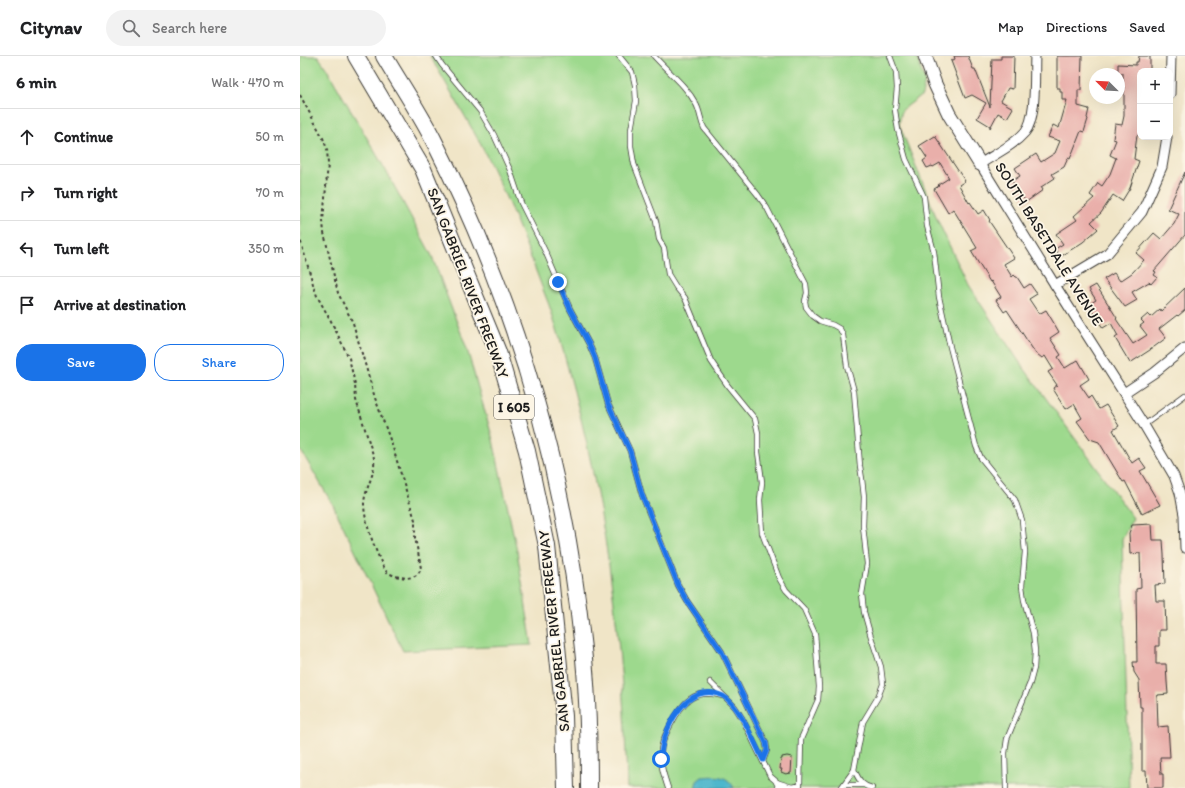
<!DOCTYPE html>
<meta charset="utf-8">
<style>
:root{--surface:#fff;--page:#f2f2f2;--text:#202124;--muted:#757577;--line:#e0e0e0;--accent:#1a73e8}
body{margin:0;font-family:Itim,sans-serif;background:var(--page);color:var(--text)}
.controls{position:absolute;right:12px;top:12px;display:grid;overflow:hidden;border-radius:8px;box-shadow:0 4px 16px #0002}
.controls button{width:36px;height:36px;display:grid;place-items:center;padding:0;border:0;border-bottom:1px solid var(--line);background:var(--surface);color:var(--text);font:20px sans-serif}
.compass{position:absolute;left:789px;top:12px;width:36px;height:36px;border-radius:50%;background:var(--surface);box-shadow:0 4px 16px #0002;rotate:294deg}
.stop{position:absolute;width:12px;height:12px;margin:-9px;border:3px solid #1a73e8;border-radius:50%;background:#fff}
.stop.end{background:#1a73e8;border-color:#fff;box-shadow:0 1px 4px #0008}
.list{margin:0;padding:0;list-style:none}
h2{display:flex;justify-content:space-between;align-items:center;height:52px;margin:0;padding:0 16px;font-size:17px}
h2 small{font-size:13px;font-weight:400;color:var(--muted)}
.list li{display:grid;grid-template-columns:26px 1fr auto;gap:12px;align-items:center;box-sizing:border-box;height:56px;padding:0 16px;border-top:1px solid var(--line)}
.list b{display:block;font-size:15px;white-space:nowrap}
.list em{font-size:13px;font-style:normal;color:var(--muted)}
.actions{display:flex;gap:8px;padding:12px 16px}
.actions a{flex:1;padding:9px 0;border:1px solid var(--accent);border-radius:16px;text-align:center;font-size:14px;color:var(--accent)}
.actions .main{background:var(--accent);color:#fff}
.icon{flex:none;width:22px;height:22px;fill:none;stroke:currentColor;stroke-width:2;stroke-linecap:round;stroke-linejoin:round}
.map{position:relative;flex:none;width:885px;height:732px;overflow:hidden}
header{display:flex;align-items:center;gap:24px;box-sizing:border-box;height:56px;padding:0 20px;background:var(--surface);border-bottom:1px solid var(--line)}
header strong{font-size:19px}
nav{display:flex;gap:22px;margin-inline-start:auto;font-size:14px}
.search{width:280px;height:36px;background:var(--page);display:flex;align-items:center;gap:10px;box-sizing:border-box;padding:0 14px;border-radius:22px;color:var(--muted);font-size:15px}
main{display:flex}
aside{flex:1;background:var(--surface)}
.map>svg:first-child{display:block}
.green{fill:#9dd98d;stroke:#5c7a54}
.water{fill:#4eb7cc;stroke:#356a74}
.building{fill:#e9afaa}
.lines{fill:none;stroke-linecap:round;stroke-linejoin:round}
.lane-casing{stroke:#3c3a36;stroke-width:6}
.street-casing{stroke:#3c3a36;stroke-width:11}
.secondary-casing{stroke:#3c3a36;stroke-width:15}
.highway-casing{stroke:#3c3a36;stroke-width:18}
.path{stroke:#3c3a36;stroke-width:2;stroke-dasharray:3 3;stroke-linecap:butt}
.lane{stroke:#fff;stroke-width:4.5}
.street{stroke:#fff;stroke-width:9}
.secondary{stroke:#fff;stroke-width:13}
.highway{stroke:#fff;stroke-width:16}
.route{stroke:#1a73e8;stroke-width:5}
.labels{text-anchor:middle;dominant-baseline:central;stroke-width:3.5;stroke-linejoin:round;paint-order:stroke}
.shield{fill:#fcf5e5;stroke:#5f5d58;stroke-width:1}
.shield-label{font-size:14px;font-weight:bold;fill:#1c1c1c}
.street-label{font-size:15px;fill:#1c1c1c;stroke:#fcf5e5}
</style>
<header>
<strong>Citynav</strong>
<div class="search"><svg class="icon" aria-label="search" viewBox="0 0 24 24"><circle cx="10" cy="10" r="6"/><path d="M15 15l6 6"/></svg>Search here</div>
<nav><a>Map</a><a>Directions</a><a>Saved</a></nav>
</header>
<main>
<aside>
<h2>6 min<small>Walk · 470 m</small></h2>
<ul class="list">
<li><svg class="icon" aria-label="ahead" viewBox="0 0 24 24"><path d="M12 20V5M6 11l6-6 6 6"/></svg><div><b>Continue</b></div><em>50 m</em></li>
<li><svg class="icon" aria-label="right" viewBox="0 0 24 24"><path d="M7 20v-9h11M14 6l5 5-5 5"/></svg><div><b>Turn right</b></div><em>70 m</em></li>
<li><svg class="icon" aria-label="left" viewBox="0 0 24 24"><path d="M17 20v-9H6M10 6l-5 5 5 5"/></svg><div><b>Turn left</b></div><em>350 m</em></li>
<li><svg class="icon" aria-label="arrive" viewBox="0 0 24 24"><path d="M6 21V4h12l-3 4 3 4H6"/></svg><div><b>Arrive at destination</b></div></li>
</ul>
<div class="actions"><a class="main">Save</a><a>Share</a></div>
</aside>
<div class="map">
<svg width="885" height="732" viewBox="0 0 885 732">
<rect width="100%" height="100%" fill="#fcf5e5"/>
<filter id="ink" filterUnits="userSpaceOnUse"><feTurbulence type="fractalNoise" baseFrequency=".025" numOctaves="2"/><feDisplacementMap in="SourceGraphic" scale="8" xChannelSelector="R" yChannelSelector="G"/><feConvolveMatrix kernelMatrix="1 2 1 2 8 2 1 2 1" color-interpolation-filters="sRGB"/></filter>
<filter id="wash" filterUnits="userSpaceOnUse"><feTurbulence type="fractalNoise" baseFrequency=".012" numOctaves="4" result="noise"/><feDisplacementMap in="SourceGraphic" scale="16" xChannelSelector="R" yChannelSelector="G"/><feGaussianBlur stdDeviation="0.9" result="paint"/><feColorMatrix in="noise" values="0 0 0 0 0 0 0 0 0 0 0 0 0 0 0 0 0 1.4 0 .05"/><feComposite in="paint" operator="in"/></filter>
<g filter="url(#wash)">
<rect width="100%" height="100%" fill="#f0e5c7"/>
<g class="green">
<path d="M 0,0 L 18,0 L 26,12 L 85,113 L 131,198 L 167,293 L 193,384 L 217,495 L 232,589 L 103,595 L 33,449 L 0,393 Z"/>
<path d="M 130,0 L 616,0 L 625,25 L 622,39 L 602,54 L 599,68 L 637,163 L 668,229 L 718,304 L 833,462 L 822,483 L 829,732 L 327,732 C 324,598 308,465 274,335 C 265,302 257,268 244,236 C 225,185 205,135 180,87 C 164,58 147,29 130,0 Z"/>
</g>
<path class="water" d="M 402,721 C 415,720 427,718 434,732 L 395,732 L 397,725 Z"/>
<g id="blocks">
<g class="building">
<path d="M 654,0 L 668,0 L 673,13 L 675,13 L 690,51 L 692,3 L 701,3 L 701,0 L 714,0 L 713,33 L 708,32 L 701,45 L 713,52 L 707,62 L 698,57 L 690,72 L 690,70 L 677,62 L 686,47 L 672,39 L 665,42 L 651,5 L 655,3 Z"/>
<path d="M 757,0 L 782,0 L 781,34 L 778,34 L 778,50 L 789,53 L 787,62 L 788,63 L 784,76 L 781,75 L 770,103 L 768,102 L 764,111 L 752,118 L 755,122 L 741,131 L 743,134 L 726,146 L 712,125 L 720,120 L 715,112 L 736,98 L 741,106 L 755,97 L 760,85 L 748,81 L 753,69 L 759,72 L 767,44 L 762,44 L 762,36 L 760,36 L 760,32 L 757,32 Z"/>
<path d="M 839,0 L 850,0 L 850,15 L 840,15 L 839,17 L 840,79 L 837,79 L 834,103 L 839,105 L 830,132 L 822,145 L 813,139 L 801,157 L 791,166 L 798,173 L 783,186 L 760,201 L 755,193 L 763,188 L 756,178 L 777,164 L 774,160 L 794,142 L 790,139 L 798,127 L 802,130 L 810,118 L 816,102 L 810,99 L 816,84 L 813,83 L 815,68 L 822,69 L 824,60 L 824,31 L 823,31 L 823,17 L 818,17 L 818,8 L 836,9 L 836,6 L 838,6 Z"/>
<path d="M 635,80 L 665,125 L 659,129 L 669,147 L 670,146 L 678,158 L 684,154 L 690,164 L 689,165 L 714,202 L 704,208 L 712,221 L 714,219 L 716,221 L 717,221 L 724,232 L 730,228 L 737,238 L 729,243 L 739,258 L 746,254 L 752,264 L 759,276 L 750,282 L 761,299 L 758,301 L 765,312 L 778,304 L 789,323 L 780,329 L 789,342 L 791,340 L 799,353 L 806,349 L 819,370 L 813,374 L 832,407 L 839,402 L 846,412 L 840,415 L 860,449 L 842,458 L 825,425 L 823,426 L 799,386 L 790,383 L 777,365 L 782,362 L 774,348 L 766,353 L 755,336 L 753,332 L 757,329 L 748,316 L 753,313 L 745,300 L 742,302 L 737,298 L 736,298 L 707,254 L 704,256 L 696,244 L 701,241 L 691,225 L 690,226 L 671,195 L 677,192 L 653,153 L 648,157 L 634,133 L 639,130 L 638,129 L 649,122 L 640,107 L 633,111 L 632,110 L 627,112 L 623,105 L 627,102 L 619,90 Z"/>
<path d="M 885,116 L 885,179 L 854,215 L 856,216 L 854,219 L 857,221 L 851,228 L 849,226 L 832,236 L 837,244 L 825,251 L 804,223 L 814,217 L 820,225 L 832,217 L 844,204 L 836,197 L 854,177 L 861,183 L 874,168 L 879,158 L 868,153 Z"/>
<path d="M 796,229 L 817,262 L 816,263 L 833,288 L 847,279 L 840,270 L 844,267 L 841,264 L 848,258 L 851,261 L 860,253 L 861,255 L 885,232 L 885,254 L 878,260 L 877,259 L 859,273 L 866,282 L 850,294 L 830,307 L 815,282 L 818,280 L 811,267 L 803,272 L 788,249 L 796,244 L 789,233 Z"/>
<path d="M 852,468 L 853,484 L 863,484 L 864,499 L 865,528 L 855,529 L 856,545 L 865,545 L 866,574 L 859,574 L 859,590 L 856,590 L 856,608 L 866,608 L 867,626 L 868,638 L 858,639 L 858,640 L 857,640 L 858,671 L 868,670 L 870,701 L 860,701 L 861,718 L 863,718 L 863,732 L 847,732 L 846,715 L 842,715 L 842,651 L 840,651 L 839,624 L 834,616 L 833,606 L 837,606 L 836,533 L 841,532 L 840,497 L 830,498 L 829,477 L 832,469 Z"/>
<path d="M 487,700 L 492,701 L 491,717 L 486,718 L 481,716 L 482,713 L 480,713 L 481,703 L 482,703 L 482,701 Z"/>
</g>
</g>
</g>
<g filter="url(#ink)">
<use href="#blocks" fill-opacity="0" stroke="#3c3a36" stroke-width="1"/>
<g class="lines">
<g class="lane-casing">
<g id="lane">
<path d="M 136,0 L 142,9 L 180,55 L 194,79 L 210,114 L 221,147 L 246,197 L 270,253 L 289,288 L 295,302 L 308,348 L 330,395 L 342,439 L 378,529 L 387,545 L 422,596 L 466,687 L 467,694 L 463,705"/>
<path d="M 319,0 L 332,16 L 335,29 L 336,45 L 331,74 L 331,90 L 334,108 L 356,165 L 359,183 L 364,192 L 368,218 L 376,231 L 385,242 L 411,305 L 428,330 L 455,363 L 458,377 L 458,396 L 462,426 L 460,444 L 462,477 L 479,522 L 486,534 L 504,553 L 515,578 L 519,631 L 518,644 L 501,683 L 500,729 L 492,731 L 476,726 L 479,732"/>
<path d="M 354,0 C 368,16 386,29 396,48 C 400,55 400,63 404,72 L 458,139 L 467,152 L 506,228 L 507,237 L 505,245 L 506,251 L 513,260 L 520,265 L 533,269 L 540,273 L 543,279 L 547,310 L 554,335 L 560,410 L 562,423 L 564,441 L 563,470 L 567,508 L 562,538 L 564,556 L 571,581 L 581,611 L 583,628 L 578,641 L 563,666 L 554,714 L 541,732"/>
<path d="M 590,0 L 596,16 L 597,32 L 595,54 L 598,74 L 606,103 L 624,141 L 627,170 L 634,196 L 639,241 L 650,291 L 676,390 L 681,402 L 715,444 L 722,464 L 725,496 L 722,530 L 724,544 L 733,577 L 735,595 L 734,612 L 730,627 L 707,683 L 705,697 L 706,732"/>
<path d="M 844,369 L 885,339"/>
<path d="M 410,626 L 435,651 L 442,662 L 470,720 L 484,732"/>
<path d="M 554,714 C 559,723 561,730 572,732"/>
<path d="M 544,729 L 563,729"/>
<path d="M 368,732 C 364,720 360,708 361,696 C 361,686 366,678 370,670 C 383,645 394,632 423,640"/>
</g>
</g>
<g class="street-casing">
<g id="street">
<path d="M 735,0 C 734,19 737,62 725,76 C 713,90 695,98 680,108 L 755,229 L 844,369 L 874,420 L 880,437 L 884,459 L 885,492"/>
<path d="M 870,38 L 871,0"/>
<path d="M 755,229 L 807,198 L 842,156 L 862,111 L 867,81"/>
<path d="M 824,337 L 854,317 L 885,292"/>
</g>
</g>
<g class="secondary-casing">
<path id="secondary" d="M 625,0 L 635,28 L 649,58 L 680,108"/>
</g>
<g class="highway-casing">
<g id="highway">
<path d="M 56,0 L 123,113 L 198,296 L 227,395 L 247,490 L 264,660 L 266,732"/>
<path d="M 84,0 C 101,29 120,57 135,87 C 215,245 265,416 283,593 C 288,639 289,686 289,732"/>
</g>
</g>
<path class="path" d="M 0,39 L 23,82 L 27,93 L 28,108 L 23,165 L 24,177 L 38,237 L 53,267 L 75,342 L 93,392 L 115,464 L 115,482 L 120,506 L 121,513 L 118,518 L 113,521 L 107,522 L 95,520 L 88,517 L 84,513 C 76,495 64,467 64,447 C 65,432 76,418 74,402 L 56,344 L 55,328 L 49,302 L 31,265 L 17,240 L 13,228 L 0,183"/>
<use href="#lane" class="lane"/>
<use href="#street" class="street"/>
<use href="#secondary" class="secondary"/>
<use href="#highway" class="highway"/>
</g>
</g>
<g class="lines" filter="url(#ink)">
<path class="route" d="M 258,226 L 270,253 L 289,288 L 295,302 L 308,348 L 330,395 L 342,439 L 378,529 L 387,545 L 422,596 L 466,687 L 467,694 L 463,704 C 455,688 440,649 423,640 C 388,622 360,676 361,703"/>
</g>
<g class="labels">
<rect class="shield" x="194" y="339" width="40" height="24" rx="3"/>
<g class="shield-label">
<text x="214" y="351">I 605</text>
</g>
<g class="street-label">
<text transform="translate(749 188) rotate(58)">SOUTH BASETDALE AVENUE</text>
<text transform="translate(168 227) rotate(69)">SAN GABRIEL RIVER FREEWAY</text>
<text transform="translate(254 575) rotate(-96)">SAN GABRIEL RIVER FREEWAY</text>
</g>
</g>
</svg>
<div class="controls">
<button>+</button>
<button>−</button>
</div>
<svg class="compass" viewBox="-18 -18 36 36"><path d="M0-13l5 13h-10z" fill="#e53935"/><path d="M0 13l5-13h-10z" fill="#757577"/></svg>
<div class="stop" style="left:361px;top:703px"></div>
<div class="stop end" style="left:258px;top:226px"></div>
</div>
</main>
